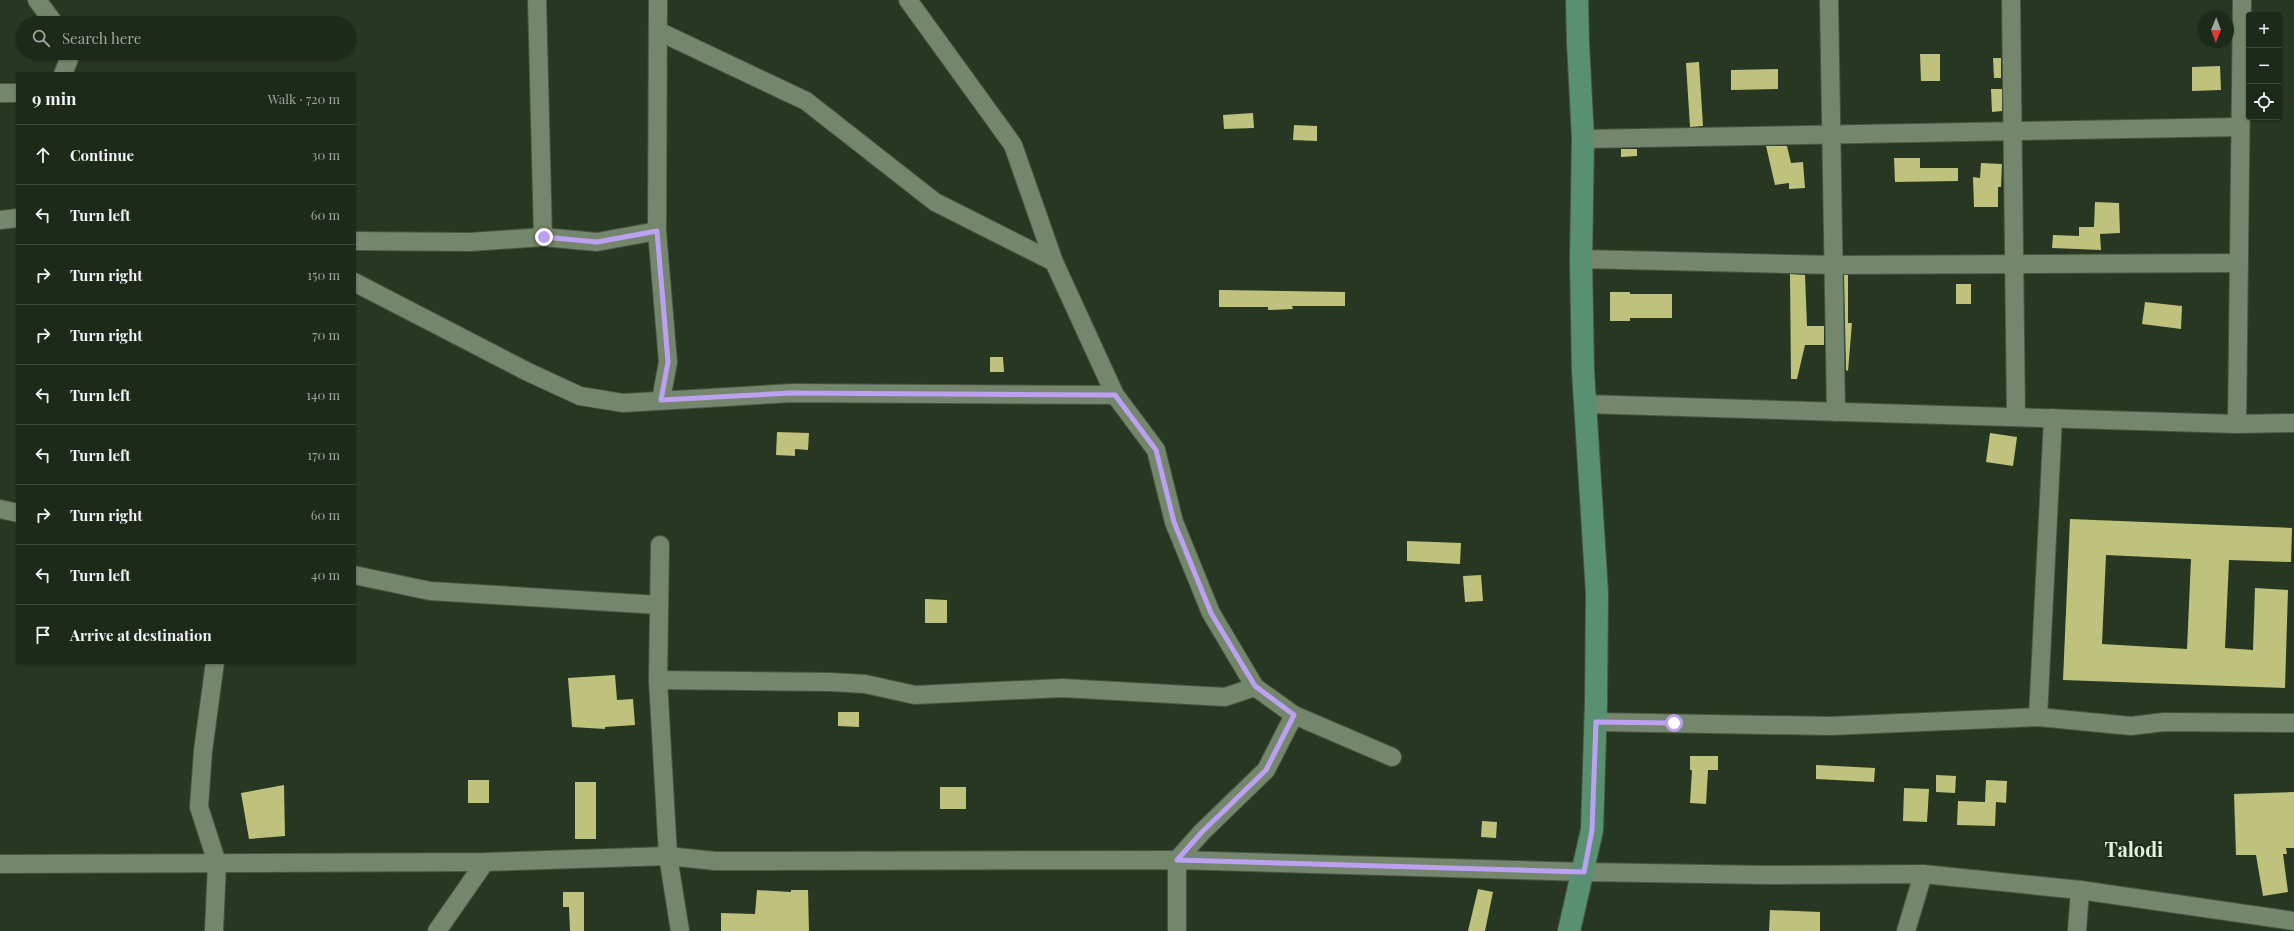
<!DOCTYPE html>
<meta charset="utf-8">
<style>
:root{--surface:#1d2919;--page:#253122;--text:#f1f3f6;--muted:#a0a6a2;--line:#3b4538}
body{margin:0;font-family:"Playfair Display",serif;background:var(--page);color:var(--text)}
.controls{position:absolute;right:12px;top:12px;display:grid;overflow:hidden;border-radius:4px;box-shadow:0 1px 3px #0004}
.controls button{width:36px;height:36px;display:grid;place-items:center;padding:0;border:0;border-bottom:1px solid var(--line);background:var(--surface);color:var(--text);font:20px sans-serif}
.compass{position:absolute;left:2198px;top:12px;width:36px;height:36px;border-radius:50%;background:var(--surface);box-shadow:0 1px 3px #0004;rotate:181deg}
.stop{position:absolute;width:12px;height:12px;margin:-9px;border:3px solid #bca0f2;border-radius:50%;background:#fff}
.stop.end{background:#bca0f2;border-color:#fff;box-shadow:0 1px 4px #0008}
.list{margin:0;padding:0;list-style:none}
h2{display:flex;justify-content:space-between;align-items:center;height:52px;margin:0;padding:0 16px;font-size:17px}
h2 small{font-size:13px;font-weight:400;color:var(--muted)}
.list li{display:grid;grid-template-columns:26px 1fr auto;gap:12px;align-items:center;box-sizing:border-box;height:60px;padding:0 16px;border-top:1px solid var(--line)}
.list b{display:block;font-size:15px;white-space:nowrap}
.list em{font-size:13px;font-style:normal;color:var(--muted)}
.icon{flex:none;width:22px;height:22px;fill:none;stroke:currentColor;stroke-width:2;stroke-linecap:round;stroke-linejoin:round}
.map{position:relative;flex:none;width:2294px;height:931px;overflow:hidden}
.search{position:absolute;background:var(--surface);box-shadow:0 1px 3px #0004;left:16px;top:16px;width:340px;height:44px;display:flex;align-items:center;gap:10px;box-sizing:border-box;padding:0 14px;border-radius:22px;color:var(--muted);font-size:15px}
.panel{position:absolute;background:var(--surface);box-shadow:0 1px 3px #0004;left:16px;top:72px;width:340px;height:592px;border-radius:4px}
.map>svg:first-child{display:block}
.building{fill:#bec27c;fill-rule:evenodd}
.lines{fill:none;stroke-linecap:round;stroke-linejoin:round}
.minor-casing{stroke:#475541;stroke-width:20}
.major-casing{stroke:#475541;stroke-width:24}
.minor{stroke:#74866c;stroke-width:18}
.major{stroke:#5a9072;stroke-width:22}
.route{stroke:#bca0f2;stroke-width:5}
.labels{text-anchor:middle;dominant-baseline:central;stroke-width:4;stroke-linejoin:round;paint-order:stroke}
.town-label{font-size:20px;font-weight:bold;fill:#e4efe0;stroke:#1e2d17}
</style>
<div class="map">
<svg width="2294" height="931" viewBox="0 0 2294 931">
<rect width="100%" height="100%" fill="#273721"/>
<g class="building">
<path d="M 1920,54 L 1940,54 L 1940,81 L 1921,81 Z"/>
<path d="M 1993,58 L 2001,58 L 2001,78 L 1994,78 Z"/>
<path d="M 1699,62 L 1703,126 L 1690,127 L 1686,63 Z"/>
<path d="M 2220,66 L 2221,90 L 2192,91 L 2192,67 Z"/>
<path d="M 1778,69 L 1778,89 L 1731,90 L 1731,70 Z"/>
<path d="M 1991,89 L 2002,89 L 2002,111 L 1992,112 Z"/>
<path d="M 1253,113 L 1254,128 L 1224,129 L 1223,115 Z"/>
<path d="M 1294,125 L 1317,126 L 1317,141 L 1293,140 Z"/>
<path d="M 1766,146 L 1787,146 L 1791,163 L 1803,162 L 1805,188 L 1789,189 L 1789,183 L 1775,185 Z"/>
<path d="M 1621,149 L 1637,149 L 1637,156 L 1621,157 Z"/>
<path d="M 1894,158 L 1920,158 L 1920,168 L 1958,168 L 1958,181 L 1895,182 Z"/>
<path d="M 1981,163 L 2002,164 L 2001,187 L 1998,187 L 1998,207 L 1974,207 L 1973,177 L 1980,178 Z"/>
<path d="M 2095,202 L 2119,203 L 2120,233 L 2100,234 L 2101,250 L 2052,248 L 2053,235 L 2079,236 L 2079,227 L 2094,227 Z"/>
<path d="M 1790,274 L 1805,275 L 1807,326 L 1824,326 L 1824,345 L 1805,345 L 1797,379 L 1791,379 Z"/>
<path d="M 1844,275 L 1848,275 L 1848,323 L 1852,323 L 1848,371 L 1846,370 Z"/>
<rect x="1956" y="284" width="15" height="20"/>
<path d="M 1219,290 L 1345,292 L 1345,306 L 1292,306 L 1293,309 L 1268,310 L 1268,307 L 1219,307 Z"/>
<path d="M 1610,292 L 1630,292 L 1630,294 L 1672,294 L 1672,318 L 1630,318 L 1630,321 L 1610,321 Z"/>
<path d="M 2145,302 L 2182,306 L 2181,329 L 2142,324 Z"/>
<path d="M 990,357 L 1003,357 L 1004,372 L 990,372 Z"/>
<path d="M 777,432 L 809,433 L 808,450 L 795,449 L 795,456 L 776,455 Z"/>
<path d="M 1990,433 L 2017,437 L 2013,466 L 1986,462 Z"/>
<path d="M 2070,519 L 2292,528 L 2291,562 L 2229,560 L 2225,648 L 2253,650 L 2255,588 L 2288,590 L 2285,688 L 2063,680 ZM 2106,555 L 2191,559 L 2187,649 L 2102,644 Z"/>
<path d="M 1407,541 L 1461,543 L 1460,564 L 1407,561 Z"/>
<path d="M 1481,575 L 1483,601 L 1465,602 L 1463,576 Z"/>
<path d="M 925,599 L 947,600 L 947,623 L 925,623 Z"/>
<path d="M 615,675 L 617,700 L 633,699 L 635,725 L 605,727 L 605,729 L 572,727 L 568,678 Z"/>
<path d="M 838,712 L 859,712 L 859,727 L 838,726 Z"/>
<path d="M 1690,756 L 1718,756 L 1718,770 L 1708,770 L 1706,804 L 1690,803 L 1692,770 L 1690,770 Z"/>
<path d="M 1816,765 L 1875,768 L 1874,782 L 1816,779 Z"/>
<path d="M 1936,775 L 1956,776 L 1955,793 L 1936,792 Z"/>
<rect x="468" y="780" width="21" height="23"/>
<path d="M 1986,780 L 2007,781 L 2006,803 L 1996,802 L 1995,826 L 1957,825 L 1958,801 L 1985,802 Z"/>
<rect x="575" y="782" width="21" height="57"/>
<path d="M 284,785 L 285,836 L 249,839 L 241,793 Z"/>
<rect x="940" y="787" width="26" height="22"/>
<path d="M 1904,788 L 1929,789 L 1927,822 L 1903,821 Z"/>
<path d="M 2294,792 L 2294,848 L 2286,848 L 2287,854 L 2283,854 L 2288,892 L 2263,896 L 2256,855 L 2236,855 L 2234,794 Z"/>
<path d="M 1482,821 L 1497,822 L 1496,838 L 1481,837 Z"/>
<path d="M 1478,889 L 1493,892 L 1485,931 L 1468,931 Z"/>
<path d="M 757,890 L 791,892 L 791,890 L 808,890 L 809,931 L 721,931 L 721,913 L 755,914 Z"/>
<path d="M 563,892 L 584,892 L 584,931 L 570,931 L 569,907 L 563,907 Z"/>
<path d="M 1770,910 L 1820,912 L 1820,931 L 1769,931 Z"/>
</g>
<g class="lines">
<g class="minor-casing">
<g id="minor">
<path d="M 37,0 L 54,23"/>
<path d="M 537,0 L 543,237"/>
<path d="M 658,0 L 657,231 L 668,362 L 661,400"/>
<path d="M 908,0 L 1013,145 L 1054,262"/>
<path d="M 1829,0 L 1836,412"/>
<path d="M 2011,0 L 2016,417"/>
<path d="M 658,31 L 806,101 L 935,202 L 1054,262 L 1115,395 L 1156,450 L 1174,522 L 1211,613 L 1255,687 L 1294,715 L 1392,757"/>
<path d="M 63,74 L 69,59 L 67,53"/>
<path d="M 0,93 L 18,93"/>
<path d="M 1583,139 L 2240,127"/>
<path d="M 0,220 L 18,218"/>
<path d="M 354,241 L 470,242 L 543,237 L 597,242 L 657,231"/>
<path d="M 1581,259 L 1834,265 L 2239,263"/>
<path d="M 354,282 L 528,372 L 580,396 L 623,403 L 792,393 L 1115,395"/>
<path d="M 1584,404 L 2237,424 L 2294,423"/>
<path d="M 2237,424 L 2242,0"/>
<path d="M 0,509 L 18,513"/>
<path d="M 660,545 L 658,680 L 668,856 L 680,931"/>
<path d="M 354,575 L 430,591 L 659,605"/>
<path d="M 658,680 L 831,682 L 865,684 L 915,695 L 1062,688 L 1225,697 L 1255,687"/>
<path d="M 2038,717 L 2053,418"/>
<path d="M 1596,722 L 1830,726 L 2038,717 L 2131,726 L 2164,722 L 2294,723"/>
<path d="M 0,864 L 485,862 L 668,856 L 715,861 L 1177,860 L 1584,872 L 1768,875 L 1923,874 L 2080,890 L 2294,921"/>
<path d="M 214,931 L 217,863 L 199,807 L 203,751 L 215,662"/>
<path d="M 437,931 L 485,862"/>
<path d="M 1177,931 L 1177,860 L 1202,832 L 1266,770 L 1294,715"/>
<path d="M 1906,931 L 1923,874"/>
<path d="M 2077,931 L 2080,890"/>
</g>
</g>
<g class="major-casing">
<path id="major" d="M 1569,931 L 1592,830 L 1596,703 L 1597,593 L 1583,371 L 1581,259 L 1583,139 L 1578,43 L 1577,0"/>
</g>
<use href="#minor" class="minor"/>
<use href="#major" class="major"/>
</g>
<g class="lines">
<path class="route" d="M 544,237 L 597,242 L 657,231 L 668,362 L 661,400 L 792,393 L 1115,395 L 1156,450 L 1174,522 L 1211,613 L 1255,686 L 1294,715 L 1266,770 L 1202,832 L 1177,860 L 1584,872 L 1592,830 L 1596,722 L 1674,723"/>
</g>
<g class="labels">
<g class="town-label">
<text x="2134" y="848">Talodi</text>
</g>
</g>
</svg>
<div class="controls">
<button>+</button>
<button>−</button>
<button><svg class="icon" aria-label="locate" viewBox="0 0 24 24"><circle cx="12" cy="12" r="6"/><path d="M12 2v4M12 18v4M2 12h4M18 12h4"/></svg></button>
</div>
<svg class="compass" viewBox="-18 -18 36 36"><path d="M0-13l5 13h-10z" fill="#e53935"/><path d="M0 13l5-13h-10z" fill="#a0a6a2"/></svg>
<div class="stop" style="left:1674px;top:723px"></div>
<div class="stop end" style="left:544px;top:237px"></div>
<div class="search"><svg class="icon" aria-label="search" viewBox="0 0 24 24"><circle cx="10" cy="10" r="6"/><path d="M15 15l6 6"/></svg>Search here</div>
<section class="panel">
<h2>9 min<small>Walk · 720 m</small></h2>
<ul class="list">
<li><svg class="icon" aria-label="ahead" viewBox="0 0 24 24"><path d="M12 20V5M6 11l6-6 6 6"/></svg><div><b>Continue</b></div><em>30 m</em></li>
<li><svg class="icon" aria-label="left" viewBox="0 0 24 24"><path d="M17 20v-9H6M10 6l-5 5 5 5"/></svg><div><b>Turn left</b></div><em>60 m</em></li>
<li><svg class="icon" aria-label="right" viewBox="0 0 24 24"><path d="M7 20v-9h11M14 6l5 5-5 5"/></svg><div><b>Turn right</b></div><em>150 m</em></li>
<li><svg class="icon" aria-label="right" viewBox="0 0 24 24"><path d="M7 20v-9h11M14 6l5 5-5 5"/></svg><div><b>Turn right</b></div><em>70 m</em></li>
<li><svg class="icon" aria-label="left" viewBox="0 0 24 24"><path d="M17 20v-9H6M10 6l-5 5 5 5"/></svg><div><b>Turn left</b></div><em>140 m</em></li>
<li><svg class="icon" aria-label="left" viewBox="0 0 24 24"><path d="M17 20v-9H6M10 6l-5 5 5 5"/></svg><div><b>Turn left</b></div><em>170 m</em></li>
<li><svg class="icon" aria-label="right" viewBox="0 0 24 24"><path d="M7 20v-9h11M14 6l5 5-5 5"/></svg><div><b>Turn right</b></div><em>60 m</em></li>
<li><svg class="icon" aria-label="left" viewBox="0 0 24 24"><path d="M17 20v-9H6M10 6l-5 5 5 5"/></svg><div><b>Turn left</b></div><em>40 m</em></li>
<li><svg class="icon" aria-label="arrive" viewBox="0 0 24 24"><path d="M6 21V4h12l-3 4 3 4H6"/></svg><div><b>Arrive at destination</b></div></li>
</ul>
</section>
</div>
